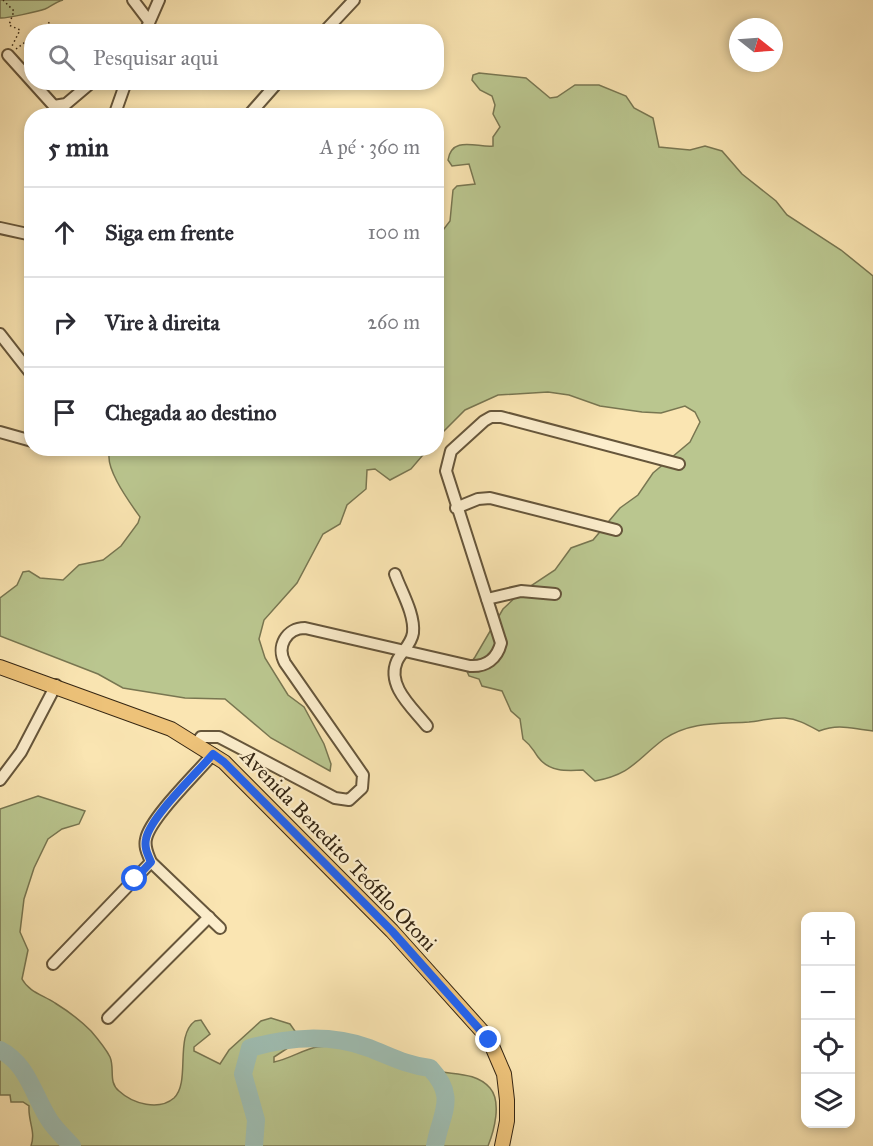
<!DOCTYPE html>
<html lang="pt">
<meta charset="utf-8">
<style>
:root{--surface:#fff;--page:#f7f7f7;--text:#2b2b33;--muted:#7c7c81;--line:#e1e1e2}
body{margin:0;font-family:"IM FELL Great Primer",serif;background:var(--page);color:var(--text)}
.controls{position:absolute;right:18px;bottom:18px;display:grid;overflow:hidden;border-radius:12px;box-shadow:0 3px 9px #0003}
.controls button{width:54px;height:54px;display:grid;place-items:center;padding:0;border:0;border-bottom:2px solid var(--line);background:var(--surface);color:var(--text);font:30px sans-serif}
.compass{position:absolute;left:729px;top:18px;width:54px;height:54px;border-radius:50%;background:var(--surface);box-shadow:0 3px 9px #0003;rotate:107deg}
.stop{position:absolute;width:18px;height:18px;margin:-14px;border:4px solid #2563eb;border-radius:50%;background:#fff}
.stop.end{background:#2563eb;border-color:#fff;box-shadow:0 2px 6px #0008}
.list{margin:0;padding:0;list-style:none}
h2{display:flex;justify-content:space-between;align-items:center;height:78px;margin:0;padding:0 24px;font-size:26px}
h2 small{font-size:20px;font-weight:400;color:var(--muted)}
.list li{display:grid;grid-template-columns:39px 1fr auto;gap:18px;align-items:center;box-sizing:border-box;height:90px;padding:0 24px;border-top:2px solid var(--line)}
.list b{display:block;font-size:22px;white-space:nowrap}
.list em{font-size:20px;font-style:normal;color:var(--muted)}
.icon{flex:none;width:33px;height:33px;fill:none;stroke:currentColor;stroke-width:2;stroke-linecap:round;stroke-linejoin:round}
.map{position:relative;flex:none;width:873px;height:1146px;overflow:hidden}
.search{position:absolute;background:var(--surface);box-shadow:0 3px 9px #0003;left:24px;top:24px;width:420px;height:66px;display:flex;align-items:center;gap:15px;box-sizing:border-box;padding:0 21px;border-radius:24px;color:var(--muted);font-size:22px}
.panel{position:absolute;background:var(--surface);box-shadow:0 3px 9px #0003;left:24px;top:108px;width:420px;height:348px;border-radius:24px}
.map>svg:first-child{display:block}
.green{fill:#bac68f;stroke:#787651;stroke-width:1.5}
.lines{fill:none;stroke-linecap:round;stroke-linejoin:round}
.river{stroke:#9fbeb3;stroke-width:18}
.minor-casing{stroke:#66563b;stroke-width:14}
.major-casing{stroke:#352613;stroke-width:16}
.path{stroke:#352613;stroke-width:1.5;stroke-dasharray:1.5 3;stroke-linecap:butt}
.minor{stroke:#fceecd;stroke-width:10}
.major{stroke:#edc279;stroke-width:14}
.route{stroke:#2563eb;stroke-width:8}
.labels{text-anchor:middle;dominant-baseline:central;stroke-width:4.5;stroke-linejoin:round;paint-order:stroke}
.street-label{font-size:21px;fill:#352613;stroke:#fceecd}
</style>
<div class="map">
<svg width="873" height="1146" viewBox="0 0 873 1146">
<rect width="100%" height="100%" fill="#fae5b2"/>
<filter id="stains"><feTurbulence type="fractalNoise" baseFrequency=".00333" numOctaves="4"/><feColorMatrix values="0 0 0 0 .2 0 0 0 0 .09 0 0 0 0 .02 0 0 0 .5 -.17"/></filter>
<radialGradient id="worn" r=".72"><stop offset=".6" stop-color="#630" stop-opacity="0"/><stop offset="1" stop-color="#630" stop-opacity=".3"/></radialGradient>
<g class="green">
<path d="M 0,0 L 63,0 C 56,2 51,6 45,9 C 40,11 5,19 0,18 Z"/>
<path d="M 479,73 L 526,78 L 550,98 L 557,97 L 575,85 L 599,85 L 626,96 L 634,108 L 653,118 L 659,147 L 690,150 L 705,146 L 722,151 L 742,174 L 776,201 L 787,215 L 841,250 L 873,276 L 873,731 C 851,729 841,723 819,731 C 808,725 798,719 785,718 C 773,717 760,721 749,722 C 719,724 691,721 664,739 C 636,760 632,774 595,781 L 583,770 C 566,771 549,772 538,757 C 532,749 533,747 523,739 L 520,719 L 511,711 L 502,691 L 482,686 L 479,679 L 469,676 L 466,669 L 475,657 L 503,609 L 520,593 L 555,570 L 571,548 L 593,540 L 620,508 L 638,495 L 653,473 L 690,442 L 700,422 L 695,412 L 685,406 L 661,413 L 642,412 L 600,406 L 569,395 L 548,392 L 498,395 L 465,410 L 437,438 L 437,238 L 450,221 L 453,190 L 457,186 L 475,184 L 469,164 L 452,166 L 448,160 C 452,135 478,148 493,146 L 493,137 L 500,127 L 493,114 L 495,105 L 492,96 L 480,90 L 472,80 L 473,75 Z"/>
<path d="M 111,449 L 428,449 L 411,469 L 390,480 L 375,469 L 367,470 L 366,489 L 347,505 L 340,524 L 323,534 L 297,583 L 264,620 L 259,639 L 265,658 L 288,695 L 304,707 L 324,744 L 331,764 L 330,771 L 271,738 L 225,699 L 185,698 L 123,688 L 98,674 L 0,636 L 0,598 L 17,585 L 23,572 L 29,571 L 40,578 L 63,580 L 79,565 L 103,560 L 121,546 L 138,523 L 140,517 C 130,503 101,464 111,449 Z"/>
<path d="M 38,796 L 85,811 L 79,824 L 62,829 L 48,839 L 34,868 L 24,899 L 20,932 L 28,950 L 22,979 C 29,992 43,995 55,1003 C 68,1011 80,1020 91,1031 C 97,1038 106,1049 110,1057 C 115,1069 108,1082 119,1091 C 133,1104 159,1111 174,1098 C 191,1082 174,1036 195,1021 L 201,1020 L 210,1034 L 194,1047 L 194,1051 L 220,1064 L 229,1050 L 261,1021 L 271,1018 L 290,1024 L 297,1034 L 291,1046 L 274,1057 L 274,1062 C 290,1059 304,1049 317,1047 C 341,1044 368,1046 391,1053 C 404,1057 416,1065 429,1069 C 449,1076 474,1070 490,1088 C 502,1102 494,1131 488,1146 L 31,1146 C 36,1131 28,1122 29,1106 L 23,1102 L 11,1102 L 10,1095 L 0,1095 L 0,809 Z"/>
</g>
<g class="lines">
<g class="river">
<path d="M 0,1050 C 28,1064 34,1097 50,1121 C 56,1130 65,1138 72,1146"/>
<path d="M 254,1146 L 256,1120 L 243,1074 L 250,1048 C 288,1037 331,1034 369,1048 C 392,1057 406,1065 430,1068 C 458,1098 441,1112 435,1146"/>
</g>
<g class="minor-casing">
<g id="minor">
<path d="M 133,0 L 149,21"/>
<path d="M 145,32 L 159,0"/>
<path d="M 324,32 L 354,0"/>
<path d="M 8,55 L 54,106 L 66,104 L 92,82"/>
<path d="M 114,116 L 126,82"/>
<path d="M 248,116 L 278,82"/>
<path d="M 0,228 L 32,235"/>
<path d="M 0,334 L 32,375"/>
<path d="M 0,432 L 32,441"/>
<path d="M 456,508 L 478,499 L 490,498 L 616,530"/>
<path d="M 395,574 C 401,591 415,614 413,633 C 411,645 402,651 397,661 C 386,686 413,708 427,726"/>
<path d="M 487,599 L 521,591 L 555,594"/>
<path d="M 197,743 L 201,737 L 219,737 L 335,798 L 349,800 L 362,788 L 363,775 L 285,663 C 276,647 286,628 305,628 L 470,666 C 486,667 497,659 501,643 L 446,471 L 451,451 L 484,421 L 491,417 L 501,417 L 679,464"/>
<path d="M 213,754 C 197,773 150,818 146,839 C 144,848 148,854 151,862 L 220,928"/>
<path d="M 0,780 L 21,752 L 56,685"/>
<path d="M 53,964 L 151,862"/>
<path d="M 108,1018 L 209,917"/>
</g>
</g>
<g class="major-casing">
<path id="major" d="M 0,667 L 171,729 L 224,762 L 392,931 L 489,1039 L 504,1074 L 507,1100 L 507,1121 L 502,1146"/>
</g>
<g class="path">
<path d="M 3,0 L 14,11 L 9,25 L 20,30 L 12,46"/>
<path d="M 38,32 L 51,21"/>
<path d="M 16,49 L 32,37"/>
</g>
<use href="#minor" class="minor"/>
<use href="#major" class="major"/>
</g>
<g class="lines">
<path class="route" d="M 135,879 L 151,862 C 148,855 144,848 146,839 C 150,817 197,773 213,754 L 224,762 L 392,931 L 489,1040"/>
</g>
<g class="labels">
<g class="street-label">
<text transform="translate(339 850) rotate(46)">Avenida Benedito Teófilo Otoni</text>
</g>
</g>
<rect width="100%" height="100%" filter="url(#stains)"/>
<rect width="100%" height="100%" fill="url(#worn)"/>
</svg>
<div class="controls">
<button>+</button>
<button>−</button>
<button><svg class="icon" aria-label="locate" viewBox="0 0 24 24"><circle cx="12" cy="12" r="6"/><path d="M12 2v4M12 18v4M2 12h4M18 12h4"/></svg></button>
<button><svg class="icon" aria-label="layers" viewBox="0 0 24 24"><path d="M12 4l9 5-9 5-9-5zM3 14l9 5 9-5"/></svg></button>
</div>
<svg class="compass" viewBox="-18 -18 36 36"><path d="M0-13l5 13h-10z" fill="#e53935"/><path d="M0 13l5-13h-10z" fill="#7c7c81"/></svg>
<div class="stop" style="left:135px;top:879px"></div>
<div class="stop end" style="left:489px;top:1040px"></div>
<div class="search"><svg class="icon" aria-label="search" viewBox="0 0 24 24"><circle cx="10" cy="10" r="6"/><path d="M15 15l6 6"/></svg>Pesquisar aqui</div>
<section class="panel">
<h2>5 min<small>A pé · 360 m</small></h2>
<ul class="list">
<li><svg class="icon" aria-label="ahead" viewBox="0 0 24 24"><path d="M12 20V5M6 11l6-6 6 6"/></svg><div><b>Siga em frente</b></div><em>100 m</em></li>
<li><svg class="icon" aria-label="right" viewBox="0 0 24 24"><path d="M7 20v-9h11M14 6l5 5-5 5"/></svg><div><b>Vire à direita</b></div><em>260 m</em></li>
<li><svg class="icon" aria-label="arrive" viewBox="0 0 24 24"><path d="M6 21V4h12l-3 4 3 4H6"/></svg><div><b>Chegada ao destino</b></div></li>
</ul>
</section>
</div>
